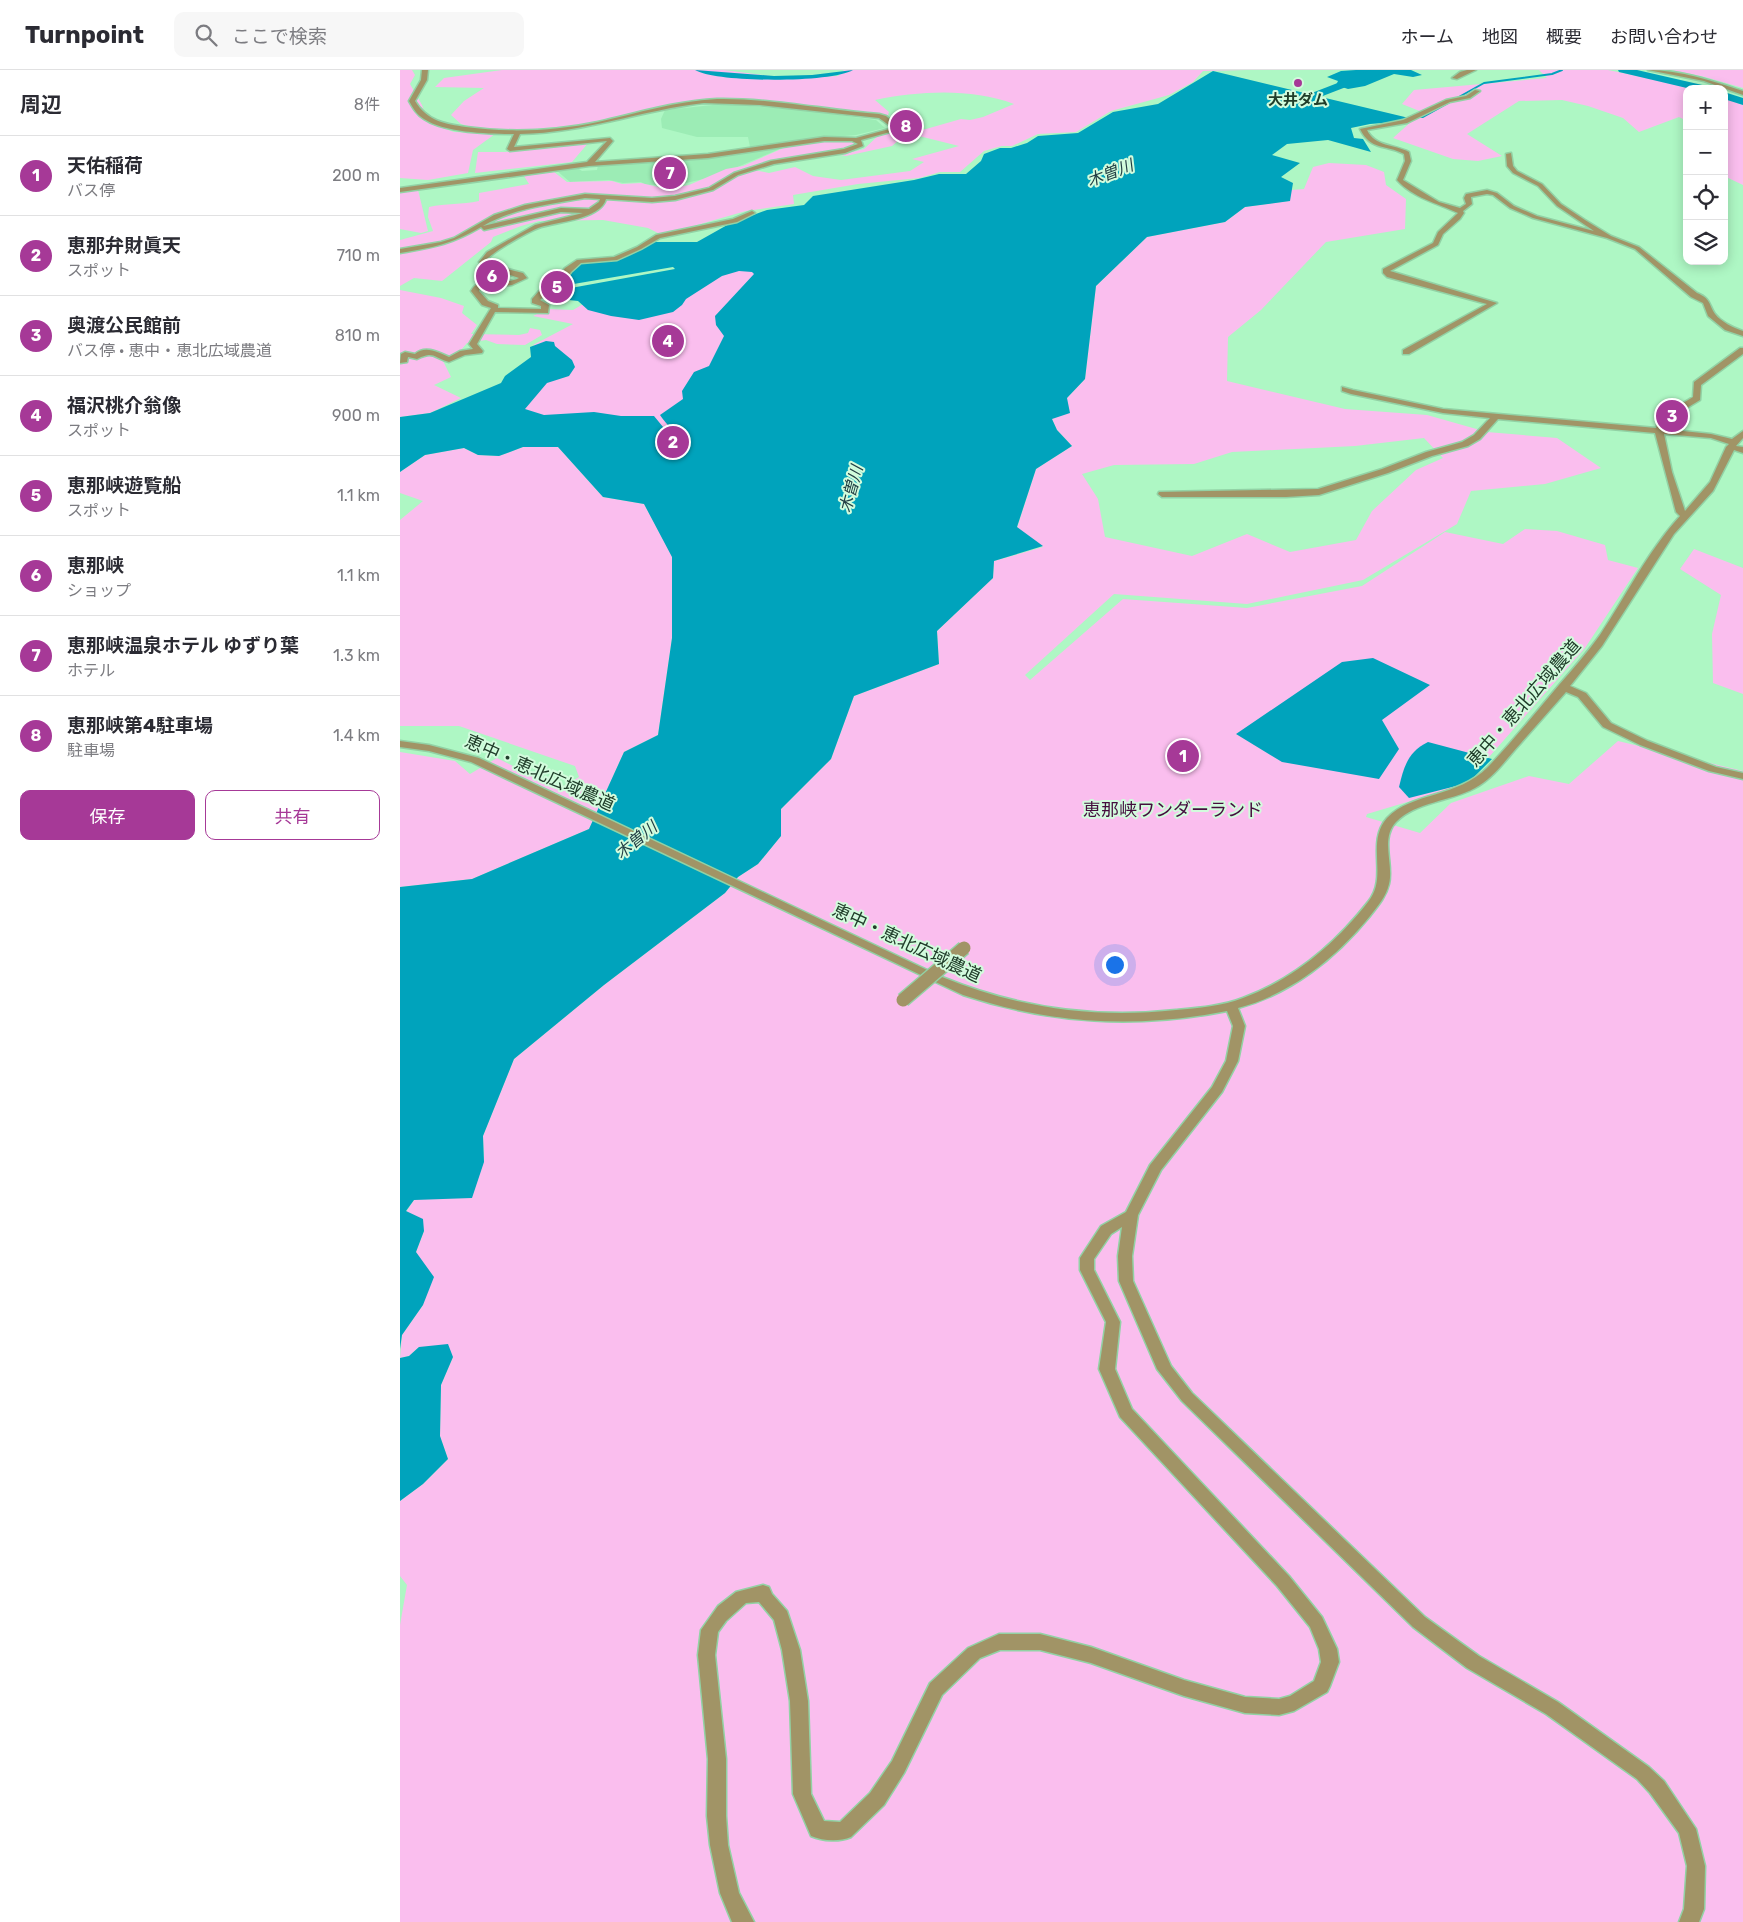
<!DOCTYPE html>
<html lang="ja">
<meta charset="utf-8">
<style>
:root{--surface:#fff;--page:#f7f7f7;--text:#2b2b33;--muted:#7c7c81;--line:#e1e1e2;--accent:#a63997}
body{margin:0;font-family:Rubik,"Noto Sans JP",sans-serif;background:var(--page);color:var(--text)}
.controls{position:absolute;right:15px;top:15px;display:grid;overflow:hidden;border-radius:10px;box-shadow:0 2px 12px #0003}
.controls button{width:45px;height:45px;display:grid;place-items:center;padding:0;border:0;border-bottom:1px solid var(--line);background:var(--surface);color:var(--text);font:25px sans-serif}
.you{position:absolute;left:714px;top:894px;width:18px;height:18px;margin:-12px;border:4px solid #fff;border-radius:50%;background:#1a73e8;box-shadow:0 0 0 8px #1a73e833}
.badge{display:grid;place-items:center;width:32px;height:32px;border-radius:50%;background:var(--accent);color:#fff;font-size:16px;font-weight:700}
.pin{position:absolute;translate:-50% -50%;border:2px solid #fff;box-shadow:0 1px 5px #0006}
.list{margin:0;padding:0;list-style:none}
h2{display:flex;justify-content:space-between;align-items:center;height:65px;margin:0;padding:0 20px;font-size:21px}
h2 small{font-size:16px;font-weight:400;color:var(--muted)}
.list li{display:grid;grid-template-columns:32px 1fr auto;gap:15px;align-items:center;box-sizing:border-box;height:80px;padding:0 20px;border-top:1px solid var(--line)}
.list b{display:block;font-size:19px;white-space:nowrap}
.list p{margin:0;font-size:16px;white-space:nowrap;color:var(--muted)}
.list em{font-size:16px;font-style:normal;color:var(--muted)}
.actions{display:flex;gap:10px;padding:15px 20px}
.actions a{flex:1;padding:11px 0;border:1px solid var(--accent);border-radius:10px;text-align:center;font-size:18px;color:var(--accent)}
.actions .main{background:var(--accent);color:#fff}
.icon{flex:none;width:28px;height:28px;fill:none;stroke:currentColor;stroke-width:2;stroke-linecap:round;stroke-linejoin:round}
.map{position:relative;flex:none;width:1343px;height:1852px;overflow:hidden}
header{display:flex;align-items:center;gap:30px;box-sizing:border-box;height:70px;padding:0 25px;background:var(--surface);border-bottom:1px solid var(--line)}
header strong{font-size:24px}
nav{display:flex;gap:28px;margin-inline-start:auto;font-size:18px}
.search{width:350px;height:45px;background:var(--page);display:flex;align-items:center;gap:12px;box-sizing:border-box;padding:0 18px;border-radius:10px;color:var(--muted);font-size:19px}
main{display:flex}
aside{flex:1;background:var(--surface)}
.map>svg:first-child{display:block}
.built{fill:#9cecb5}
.green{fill:#fabeee;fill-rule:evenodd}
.water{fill:#00a3bc}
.pier{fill:#aef7c4}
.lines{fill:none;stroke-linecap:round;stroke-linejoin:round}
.stream{stroke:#00a3bc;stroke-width:2}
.canal{fill:#00a3bc;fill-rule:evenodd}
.river{fill:#00a3bc;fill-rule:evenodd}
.minor-casing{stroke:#92d2a5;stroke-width:3}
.minor{fill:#a19466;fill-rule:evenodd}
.minor-bridge-casing{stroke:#92d2a5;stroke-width:16;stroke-linecap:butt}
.minor-bridge{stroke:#a19466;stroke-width:13}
.poi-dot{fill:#a63997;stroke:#d2fcdd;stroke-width:2}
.labels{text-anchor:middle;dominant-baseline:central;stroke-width:4;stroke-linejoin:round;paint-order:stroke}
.far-poi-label{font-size:15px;font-weight:bold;fill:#203d2a;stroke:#d2fcdd}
.far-water-label{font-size:16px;font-style:italic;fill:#223e44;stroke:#d2fcdd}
.street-label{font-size:18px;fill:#203d2a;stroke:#d2fcdd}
.park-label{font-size:18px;fill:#450d3e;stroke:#d2fcdd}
</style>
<header>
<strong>Turnpoint</strong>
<div class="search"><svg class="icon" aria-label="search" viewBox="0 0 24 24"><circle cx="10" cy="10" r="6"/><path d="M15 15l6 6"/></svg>ここで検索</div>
<nav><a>ホーム</a><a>地図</a><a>概要</a><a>お問い合わせ</a></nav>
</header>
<main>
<aside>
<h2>周辺<small>8件</small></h2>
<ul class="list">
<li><span class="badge">1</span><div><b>天佑稲荷</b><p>バス停</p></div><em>200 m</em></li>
<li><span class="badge">2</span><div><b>恵那弁財眞天</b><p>スポット</p></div><em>710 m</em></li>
<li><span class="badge">3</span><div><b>奥渡公民館前</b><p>バス停 · 恵中・恵北広域農道</p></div><em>810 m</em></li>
<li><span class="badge">4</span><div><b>福沢桃介翁像</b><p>スポット</p></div><em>900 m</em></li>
<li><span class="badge">5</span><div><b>恵那峡遊覧船</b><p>スポット</p></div><em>1.1 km</em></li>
<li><span class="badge">6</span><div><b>恵那峡</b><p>ショップ</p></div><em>1.1 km</em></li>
<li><span class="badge">7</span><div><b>恵那峡温泉ホテル ゆずり葉</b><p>ホテル</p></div><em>1.3 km</em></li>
<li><span class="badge">8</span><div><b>恵那峡第4駐車場</b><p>駐車場</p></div><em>1.4 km</em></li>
</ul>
<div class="actions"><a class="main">保存</a><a>共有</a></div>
</aside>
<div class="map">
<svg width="1343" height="1852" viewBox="0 0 1343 1852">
<rect width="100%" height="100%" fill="#aef7c4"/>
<g class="built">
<path d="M 322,34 L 403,40 L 476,50 L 485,58 L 456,65 L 411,69 L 356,78 L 350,77 L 348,67 L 297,67 L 262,58 L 261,49 L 265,40 Z"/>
<path d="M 381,77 L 382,78 L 316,106 L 282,114 L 246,115 L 241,112 L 223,113 L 209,110 L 170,112 L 156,100 L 176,97 L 182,101 L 197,100 L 198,95 L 288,90 Z"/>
</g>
<g class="green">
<path d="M 0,0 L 12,0 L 15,5 L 10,14 L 22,35 L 28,53 L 54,62 L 95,64 L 73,80 L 68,103 L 28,110 L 0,108 Z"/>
<path d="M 102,0 L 324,0 L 386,8 L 438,6 L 444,0 L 846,0 L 803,1 L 793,12 L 769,25 L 711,41 L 676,62 L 638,64 L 612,76 L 602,76 L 584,81 L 560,102 L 540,102 L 519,108 L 458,114 L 393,125 L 394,134 L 346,141 L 290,157 L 260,164 L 248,158 L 203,150 L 139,151 L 121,156 L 93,167 L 91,172 L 42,211 L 14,208 L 0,216 L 0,170 L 33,161 L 28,147 L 29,137 C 46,133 62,135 79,131 L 79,123 L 129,114 L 124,106 L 154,102 L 167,112 L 212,111 L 222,114 L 241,113 L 267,119 L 289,115 L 326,99 L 343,96 L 388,76 L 428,71 L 450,71 L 457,73 C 444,87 404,84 386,88 C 373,91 361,95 349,99 L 369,103 L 395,97 L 413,106 L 441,110 L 510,101 L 524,92 L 512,89 L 559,76 L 519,66 L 500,69 L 492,76 L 446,86 L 441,85 L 464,79 L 480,64 L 526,59 L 561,49 L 570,50 L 583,47 L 614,34 C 571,18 520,21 475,30 L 489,42 L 488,45 L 482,46 L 366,31 L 322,29 L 252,38 L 180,55 L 110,61 L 79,59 L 61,54 L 51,45 L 64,31 L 84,18 L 35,17 L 44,8 Z"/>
<path d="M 1139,0 L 1208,0 L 1301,19 L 1287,19 L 1287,51 L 1279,47 L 1239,62 L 1223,48 L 1188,36 L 1162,30 L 1119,31 L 1067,64 L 1102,86 L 1078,91 L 1053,89 L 993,68 L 1022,42 L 1002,34 L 1014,20 L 1147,8 Z"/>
<path d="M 1272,0 L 1343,0 L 1343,18 L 1305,7 Z"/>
<path d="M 1324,28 L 1343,35 L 1343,115 L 1324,106 Z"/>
<path d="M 189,72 L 172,92 L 75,103 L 78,82 L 105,82 Z"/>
<path d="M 929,93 L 966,95 L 984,102 L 986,115 L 1006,129 L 1005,159 L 926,172 L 861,240 L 828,267 L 827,311 L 945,339 L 1027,345 L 1087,362 L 1157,368 L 1201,398 L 1145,414 L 1071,421 L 1057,454 L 963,510 L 847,534 L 714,524 L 625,605 L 630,610 L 723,529 L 847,538 L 962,516 L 1045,462 L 1103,474 L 1125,459 L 1157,461 L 1205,475 L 1208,490 L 1238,498 L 1185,578 L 1067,712 L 1051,719 L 967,744 L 966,747 L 1020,763 L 1051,733 L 1129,706 L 1169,714 L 1218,671 L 1343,701 L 1343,1852 L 0,1852 L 0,1555 L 7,1515 L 0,1506 L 0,1431 L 23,1414 L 48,1389 L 40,1366 L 41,1315 L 53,1287 L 19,1277 L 9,1286 L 0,1288 L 2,1265 L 23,1235 L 16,1182 L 24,1161 L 6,1142 L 14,1130 L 84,1092 L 83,1066 L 114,989 L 204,915 L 325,823 L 338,807 L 358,794 L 381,766 L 381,739 L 431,689 L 454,626 L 539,594 L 537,561 L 593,508 L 594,491 L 643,477 L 617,458 L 636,399 L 672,376 L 657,360 L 652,349 L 667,328 L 685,309 L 696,216 L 747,167 L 825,152 L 845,137 L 889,131 L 891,120 L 904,119 L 913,97 ZM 1024,368 L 1043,388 L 1016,400 L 972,441 L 956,470 L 890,482 L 847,464 L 792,486 L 705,467 L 698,429 L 682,404 L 714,395 L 794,394 L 832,382 L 955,376 Z"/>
<path d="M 18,120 L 28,161 L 21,163 L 0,159 L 0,122 Z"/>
<path d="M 328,197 L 367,201 L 339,265 L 296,380 L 249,382 L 108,341 L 162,290 L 133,275 L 173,254 L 133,246 L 147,239 L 173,240 L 185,233 Z"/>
<path d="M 0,220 L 41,228 L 64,236 L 62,243 L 77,255 L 71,264 L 119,265 L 128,263 L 130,258 L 140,260 L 142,265 L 125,275 L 97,274 L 86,270 L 67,273 L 61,280 L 43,291 L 51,307 L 34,315 L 61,328 L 30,343 L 0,347 Z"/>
<path d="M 123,377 L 158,377 L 203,427 L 244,434 L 272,486 L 272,568 L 258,665 L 224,682 L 189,759 L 72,809 L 0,817 L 0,682 L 55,691 L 70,704 L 97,688 L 143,711 L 164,716 L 179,707 L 175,696 L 59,656 L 0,656 L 0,450 L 23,431 L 0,423 L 0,402 L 25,385 L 64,378 L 78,385 L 99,386 Z"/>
<path d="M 1294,479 L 1343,498 L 1343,624 L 1313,613 L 1312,564 L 1321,525 L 1280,499 Z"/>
</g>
<g class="water">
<path d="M 956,0 L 1011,0 L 1022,5 L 1013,7 L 994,4 L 965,16 L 948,19 L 936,15 L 938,11 L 927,7 L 941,1 Z"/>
<path d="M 813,1 L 1009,48 L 995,52 L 970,54 L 951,58 L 954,68 L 963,69 L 971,82 L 928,70 L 887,74 L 872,85 L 900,93 L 881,107 L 893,113 L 890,131 L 845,137 L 825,152 L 747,167 L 696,216 L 685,309 L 667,328 L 670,343 L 652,349 L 657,360 L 672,376 L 636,399 L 617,457 L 643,476 L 594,491 L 593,508 L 537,561 L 539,594 L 454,626 L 431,689 L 381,739 L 381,766 L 358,794 L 338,807 L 325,823 L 204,915 L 114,989 L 83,1066 L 84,1092 L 72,1128 L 14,1130 L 6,1141 L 23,1149 L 24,1161 L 16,1182 L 34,1207 L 23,1235 L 2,1265 L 0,1279 L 0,817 L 72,809 L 189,759 L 224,682 L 258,665 L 272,568 L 272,487 L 244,434 L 203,427 L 158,377 L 123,377 L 99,386 L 78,385 L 64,378 L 25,385 L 0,402 L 0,347 L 30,343 L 101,313 L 105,306 L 131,287 L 130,277 L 146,271 L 154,272 L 155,276 L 172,290 L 175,297 L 169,306 L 147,313 L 125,339 L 144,345 L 194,342 L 221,346 L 254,346 L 268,363 L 263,365 L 265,369 L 260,372 L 259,376 L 278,376 L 282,372 C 277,364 266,354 260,345 L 283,329 L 282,321 L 294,302 L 309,296 L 324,266 L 316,255 L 315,246 L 354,204 L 352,202 L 339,201 L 322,206 L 286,229 L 282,235 L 273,242 L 239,250 L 211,246 L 188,240 L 178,231 L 150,228 L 148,225 L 159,222 L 164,209 L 179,192 L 206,192 L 216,189 L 250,172 L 297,172 L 329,154 L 367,140 L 404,135 L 413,126 L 514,110 L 539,104 L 566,104 L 581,91 L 584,84 L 600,78 L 611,78 L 627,73 L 638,66 L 678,63 L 713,42 L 758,34 Z"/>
<path d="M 973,588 L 1030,615 L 982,650 L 999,679 L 979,709 L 882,692 L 836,664 L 942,592 Z"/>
<path d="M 1028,672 L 1092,689 L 1068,713 L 1009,728 L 999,717 C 1004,696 1008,682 1028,672 Z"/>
<path d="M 48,1274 L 53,1287 L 41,1315 L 40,1366 L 48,1389 L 23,1414 L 0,1431 L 0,1288 L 9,1286 L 19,1277 Z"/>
</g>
<path class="pier" d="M 273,197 L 275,199 L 160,220 L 162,216 Z"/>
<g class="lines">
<path class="stream" d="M 1017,47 L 1023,47 L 1084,13 L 1152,4 L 1162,0"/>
<path class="canal" d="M 295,0 L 374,6 L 412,5 L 453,0 C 431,13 317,13 295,0 Z"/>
<g class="river">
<path d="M 971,0 L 986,0 L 985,2 L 889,39 L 881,39 L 879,37 L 881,35 Z"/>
<path d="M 1218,0 L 1237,0 L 1311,17 L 1312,19 L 1291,19 L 1219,2 Z"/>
<path d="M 1324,22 L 1343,28 L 1343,35 L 1324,29 Z"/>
</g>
<g class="minor-casing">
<g id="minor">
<path d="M 22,0 L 28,0 L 27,10 L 15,31 C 27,51 45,54 66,57 C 110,63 155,61 198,52 C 238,43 276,31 317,29 C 371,28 425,40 479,44 L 486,46 L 501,59 L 461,70 L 463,76 L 445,83 L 374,94 L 338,105 L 313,120 L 275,130 L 252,132 L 206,129 C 201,149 158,152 141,157 C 129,161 96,180 87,189 L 88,194 L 123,203 L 127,208 L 112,215 L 80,218 L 79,221 L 88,231 L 98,235 L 98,238 L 141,239 L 141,236 L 132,233 L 132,229 L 139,221 L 153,214 L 165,198 L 177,190 L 214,187 L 237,177 L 256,165 L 333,149 L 352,141 L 355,143 L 337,152 L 260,168 L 241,179 L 217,190 L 181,193 L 171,202 L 159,218 L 145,225 L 140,230 L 149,235 L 148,243 L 95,242 L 77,274 L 83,281 L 82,283 L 65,285 L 49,292 C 32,287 34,281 17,289 L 8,287 L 7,292 L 0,293 L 1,284 L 5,282 L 15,284 C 25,275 38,282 49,287 L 60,281 L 73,279 L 69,274 L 91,238 L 82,235 L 71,221 C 79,205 105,216 119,208 L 84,196 L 79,192 L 87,182 L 135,155 L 183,143 L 161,142 L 84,160 L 81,157 C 50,175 34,177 0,183 L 0,179 L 41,172 L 54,168 L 94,145 L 125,135 L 185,124 L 252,128 L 275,126 L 309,118 L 334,103 L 371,91 L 444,79 L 458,74 L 452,71 L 424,71 L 308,88 L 189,96 L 0,122 L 0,118 L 187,92 L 207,71 L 110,81 L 107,79 L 114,64 C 90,64 45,63 24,49 C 17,45 13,38 9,31 L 21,10 ZM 304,33 L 360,35 L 479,48 L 493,58 L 456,68 L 424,67 L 308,84 L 195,92 L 213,71 L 210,68 L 114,77 L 120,64 C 184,63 242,40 304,33 ZM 185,128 L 200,129 L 199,132 L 189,139 L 161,138 L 83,156 C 114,138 150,134 185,128 Z"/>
<path d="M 1067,0 L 1076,0 L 1057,9 L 1052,8 L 1060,2 Z"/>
<path d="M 1248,0 C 1281,0 1312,11 1343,21 L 1343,25 L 1304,11 Z"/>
<path d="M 1075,20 L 1080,21 L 1070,28 L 1050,32 L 1007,53 L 967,60 C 975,77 994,74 1009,82 L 1011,91 L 1003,110 L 1039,132 L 1060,138 L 1066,134 L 1064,128 L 1066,124 L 1087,120 L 1097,123 L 1114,136 L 1137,146 L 1194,161 L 1157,136 L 1138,116 L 1113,103 L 1107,96 L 1106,84 L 1111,83 L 1113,96 L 1117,101 L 1142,114 L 1161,134 L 1185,150 L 1211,166 L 1239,177 L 1297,223 C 1311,229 1308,233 1315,244 C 1321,252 1334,258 1343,261 L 1343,266 L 1325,260 L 1308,246 L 1303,233 L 1291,227 L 1235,179 L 1207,168 L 1133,148 L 1110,138 L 1093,125 L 1087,124 L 1071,127 L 1072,134 L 1063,141 L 1064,143 L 1060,149 L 1043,164 L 1038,175 L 990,201 L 1097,233 L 1009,284 L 1003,284 L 1003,280 L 1087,234 L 987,207 L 983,203 L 983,199 L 1033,173 L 1038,162 L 1058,143 C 1037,133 1013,128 997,110 L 1005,91 L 1004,84 C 985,74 971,81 960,59 L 1003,50 L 1046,30 L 1066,26 Z"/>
<path d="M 1340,278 L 1343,278 L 1343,284 L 1301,315 L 1300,330 L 1267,350 L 1264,359 L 1311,364 L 1332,369 L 1343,361 L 1343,368 L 1336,376 L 1343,377 L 1343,383 L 1334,380 L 1313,421 L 1274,464 L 1202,576 L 1170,616 L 1186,623 L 1211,653 L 1248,671 L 1316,697 L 1343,703 L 1343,709 L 1309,701 L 1240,675 L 1203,657 L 1178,627 L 1166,622 C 1151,639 1136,656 1121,673 C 1107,688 1094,708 1075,718 C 1050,732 1017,731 996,752 C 980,769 994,794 989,814 C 986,827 977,837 970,846 C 936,888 891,924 838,938 L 845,956 L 838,991 L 822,1022 L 761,1100 L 738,1145 L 732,1186 L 733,1211 L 771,1296 L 792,1323 L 1025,1547 L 1079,1586 L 1158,1632 L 1249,1697 L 1264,1711 L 1296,1759 L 1305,1796 L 1304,1839 L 1299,1852 L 1279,1852 L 1284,1839 L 1287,1796 L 1279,1763 L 1250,1723 L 1237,1709 L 1146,1644 L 1067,1598 L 1013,1557 L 782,1331 L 757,1299 L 719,1211 L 718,1186 L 722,1157 L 711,1164 L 694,1189 L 694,1200 L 720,1252 L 715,1299 L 732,1339 L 889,1506 L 922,1547 L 937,1579 L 939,1592 L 930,1616 L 927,1622 L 894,1641 L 879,1645 L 845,1643 L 784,1626 L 691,1593 L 640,1580 L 600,1580 L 580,1588 L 542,1625 L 504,1703 L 484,1735 L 451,1767 C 439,1772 423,1771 411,1766 L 393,1724 L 390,1631 L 382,1580 L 374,1550 L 359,1532 L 346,1533 L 326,1551 L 318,1562 L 315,1585 L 326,1689 L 326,1746 L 328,1775 L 339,1823 L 354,1852 L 332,1852 L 320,1823 L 310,1775 L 307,1746 L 308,1689 L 298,1585 L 301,1560 L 318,1536 L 336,1522 L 363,1515 L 369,1517 L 372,1524 L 387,1541 L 400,1580 L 408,1631 L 411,1724 L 424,1751 L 440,1752 L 470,1723 L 492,1691 L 530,1613 L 568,1578 L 599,1564 L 640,1564 L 691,1577 L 784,1610 L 845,1627 L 879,1629 L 890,1626 L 914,1611 L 921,1592 L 919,1579 L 910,1557 L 877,1516 L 720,1347 L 699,1299 L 706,1252 L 680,1200 L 680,1188 L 701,1156 L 726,1142 L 750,1095 L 812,1017 L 826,991 L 833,956 L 827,941 C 736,959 651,954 563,925 L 71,692 L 29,681 L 0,677 L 0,671 L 29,675 L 79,688 L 542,907 C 618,938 694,949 776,940 C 798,938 823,936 843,928 C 894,909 935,874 968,832 C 989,807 965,773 987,748 C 1012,722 1057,728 1088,697 C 1113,671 1136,642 1159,615 C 1173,599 1187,583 1200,565 C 1226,526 1248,481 1280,446 L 1276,442 L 1255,363 L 1098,349 L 1080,369 L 1068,376 L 1032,386 L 988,403 L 919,425 L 886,427 L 762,427 L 758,424 L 759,422 L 918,419 L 982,399 L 1026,382 L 1062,372 L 1074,365 L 1090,348 L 1043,343 L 951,324 L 942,321 L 942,317 L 953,320 L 1043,339 L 1256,358 L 1260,347 L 1293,327 L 1294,312 ZM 1264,364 L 1311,368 L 1329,374 L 1326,377 L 1310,412 L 1285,441 L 1272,402 Z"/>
</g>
</g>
<use href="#minor" class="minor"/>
<g class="minor-bridge-casing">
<path id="minor-bridge" d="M 503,930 L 564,878"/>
</g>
<use href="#minor-bridge" class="minor-bridge"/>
</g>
<circle class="poi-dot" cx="898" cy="13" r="5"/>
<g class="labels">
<g class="far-poi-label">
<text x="898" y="30">大井ダム</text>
</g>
<g class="far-water-label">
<text transform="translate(710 103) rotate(-21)">木曽川</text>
<text transform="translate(451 419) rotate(-75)">木曽川</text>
<text transform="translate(236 770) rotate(-39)">木曽川</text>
</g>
<g class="street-label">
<text transform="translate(1124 633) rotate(-49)">恵中・恵北広域農道</text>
<text transform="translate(140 703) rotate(24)">恵中・恵北広域農道</text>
<text transform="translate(507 873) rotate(25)">恵中・恵北広域農道</text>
</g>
<g class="park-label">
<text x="773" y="740">恵那峡ワンダーランド</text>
</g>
</g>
</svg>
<div class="controls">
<button>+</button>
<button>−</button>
<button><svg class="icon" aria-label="locate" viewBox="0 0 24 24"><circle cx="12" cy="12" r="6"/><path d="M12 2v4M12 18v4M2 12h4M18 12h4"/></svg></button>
<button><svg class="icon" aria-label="layers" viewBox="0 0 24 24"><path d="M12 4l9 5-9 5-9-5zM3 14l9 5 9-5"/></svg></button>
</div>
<div class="you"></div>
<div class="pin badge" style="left:783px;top:686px">1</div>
<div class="pin badge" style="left:273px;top:372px">2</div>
<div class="pin badge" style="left:1272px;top:346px">3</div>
<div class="pin badge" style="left:268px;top:271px">4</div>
<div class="pin badge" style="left:157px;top:217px">5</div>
<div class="pin badge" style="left:92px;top:206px">6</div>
<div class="pin badge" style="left:270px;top:103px">7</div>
<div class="pin badge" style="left:506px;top:56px">8</div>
</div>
</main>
